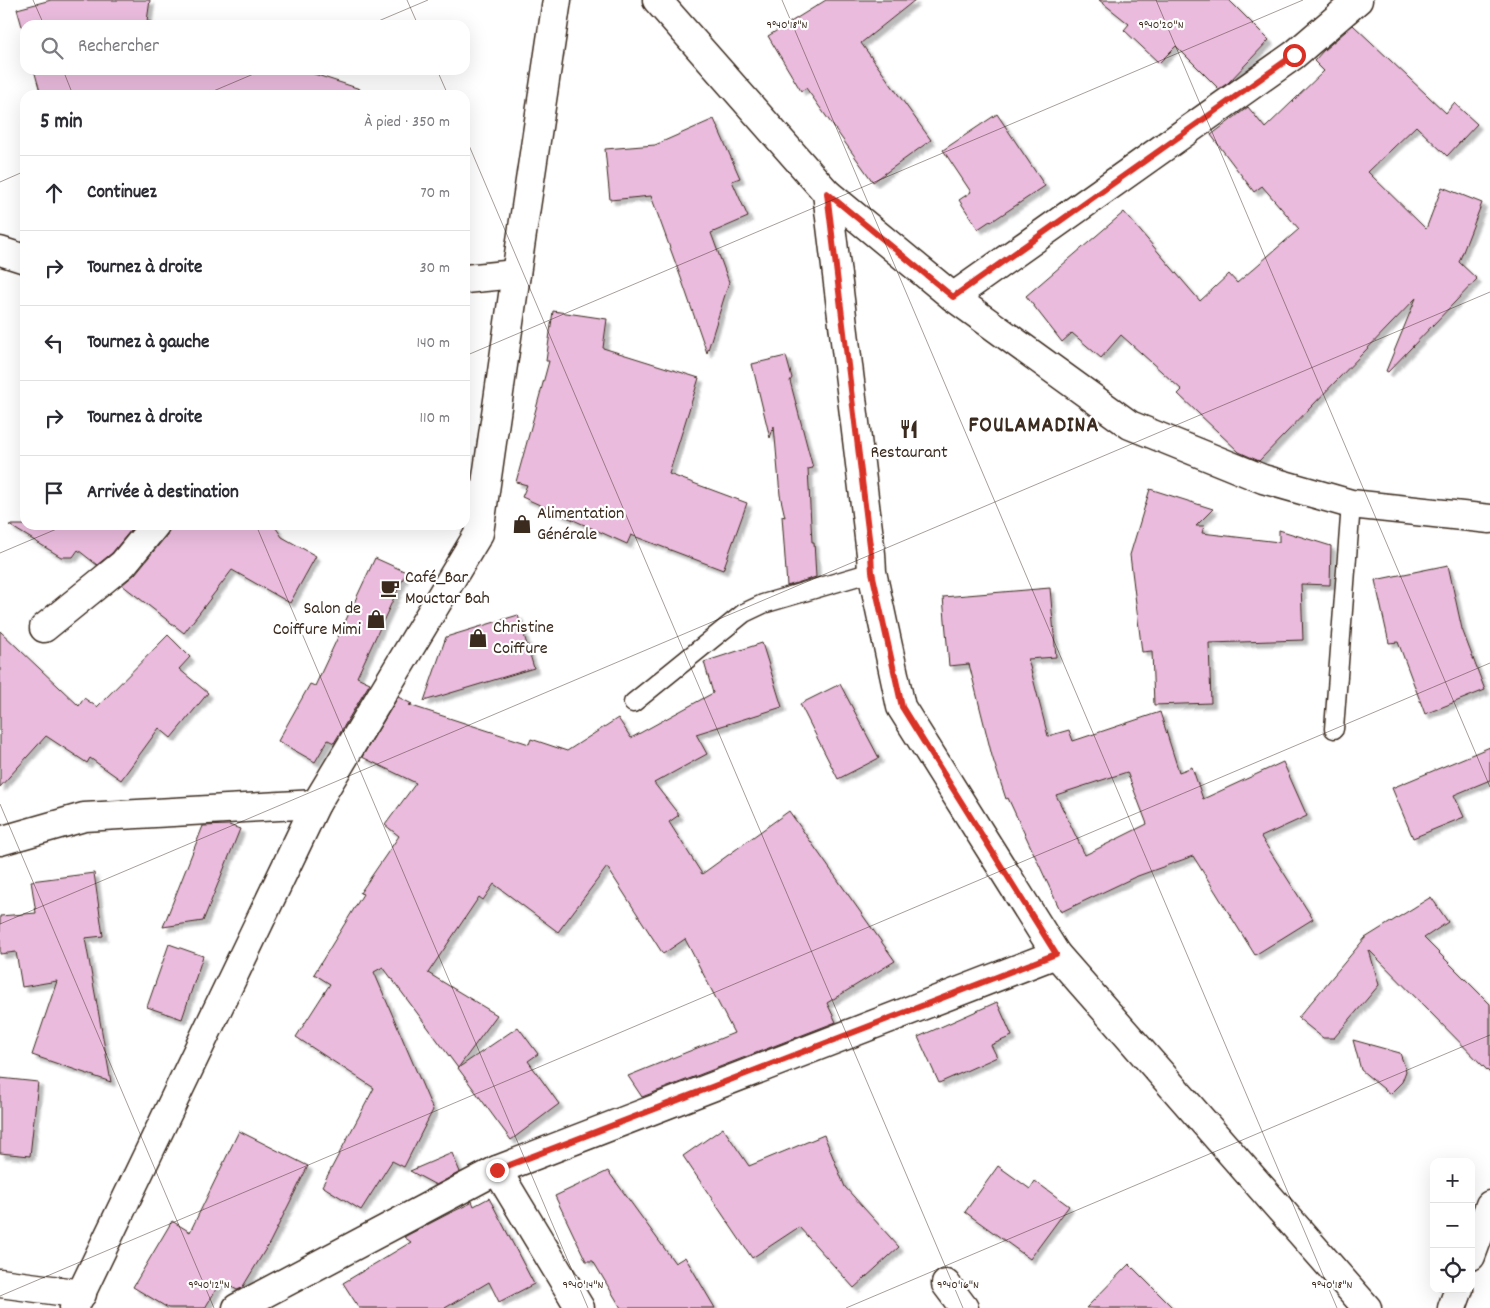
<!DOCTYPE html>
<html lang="fr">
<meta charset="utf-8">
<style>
:root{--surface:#fff;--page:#f2f2f3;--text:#2b2b33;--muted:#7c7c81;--line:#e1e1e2}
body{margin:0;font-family:Dekko,sans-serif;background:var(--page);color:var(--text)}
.controls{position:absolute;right:15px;bottom:15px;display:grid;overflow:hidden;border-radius:10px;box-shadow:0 5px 20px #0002}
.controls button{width:45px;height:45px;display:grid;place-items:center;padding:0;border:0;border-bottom:1px solid var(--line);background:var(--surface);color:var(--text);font:25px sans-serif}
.stop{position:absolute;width:15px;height:15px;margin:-11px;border:4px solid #d93025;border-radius:50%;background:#fff}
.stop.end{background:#d93025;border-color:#fff;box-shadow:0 1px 5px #0008}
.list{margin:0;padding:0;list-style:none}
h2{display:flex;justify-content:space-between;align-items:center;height:65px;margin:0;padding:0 20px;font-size:21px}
h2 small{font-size:16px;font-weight:400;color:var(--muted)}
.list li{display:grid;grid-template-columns:32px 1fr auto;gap:15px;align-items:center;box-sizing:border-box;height:75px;padding:0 20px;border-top:1px solid var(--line)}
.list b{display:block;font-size:19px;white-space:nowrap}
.list em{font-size:16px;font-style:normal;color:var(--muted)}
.icon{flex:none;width:28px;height:28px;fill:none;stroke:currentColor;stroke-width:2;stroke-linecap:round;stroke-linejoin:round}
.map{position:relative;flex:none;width:1490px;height:1308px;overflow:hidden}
.search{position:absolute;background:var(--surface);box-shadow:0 5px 20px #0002;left:20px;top:20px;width:450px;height:55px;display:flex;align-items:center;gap:12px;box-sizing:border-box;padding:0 18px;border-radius:15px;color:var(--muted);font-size:19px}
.panel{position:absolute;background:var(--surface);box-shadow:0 5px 20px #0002;left:20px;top:90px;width:450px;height:440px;border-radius:15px}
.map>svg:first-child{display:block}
.building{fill:#eabbdd;stroke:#3b2a1e;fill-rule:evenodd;filter:url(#shadow)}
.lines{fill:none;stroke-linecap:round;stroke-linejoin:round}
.lane-casing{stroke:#3b2a1e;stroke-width:21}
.street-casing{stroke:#3b2a1e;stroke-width:31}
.lane{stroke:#fff;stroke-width:18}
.street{stroke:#fff;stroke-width:28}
.route{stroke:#d93025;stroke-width:6}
.ticks{fill:none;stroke:#3b2a1e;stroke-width:1;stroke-opacity:0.45}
.labels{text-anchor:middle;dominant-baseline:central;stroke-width:4.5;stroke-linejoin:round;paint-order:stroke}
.poi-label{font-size:18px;fill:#3b2a1e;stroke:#fff;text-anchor:start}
.district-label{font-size:22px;font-weight:bold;letter-spacing:1px;fill:#3b2a1e;stroke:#fff}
.ticks-label{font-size:12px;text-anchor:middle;fill:#3b2a1e;stroke:#fff;stroke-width:4.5;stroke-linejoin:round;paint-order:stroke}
</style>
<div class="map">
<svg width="1490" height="1308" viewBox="0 0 1490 1308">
<defs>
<filter id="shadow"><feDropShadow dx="4.5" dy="4.5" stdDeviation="1" flood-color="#0004"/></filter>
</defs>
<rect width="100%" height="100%" fill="#fff"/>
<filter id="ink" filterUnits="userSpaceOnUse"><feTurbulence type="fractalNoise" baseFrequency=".02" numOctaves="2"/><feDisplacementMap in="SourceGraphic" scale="10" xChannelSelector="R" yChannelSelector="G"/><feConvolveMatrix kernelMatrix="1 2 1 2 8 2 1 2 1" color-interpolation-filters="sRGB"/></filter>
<g filter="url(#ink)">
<g class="building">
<path d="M 51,0 L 150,0 L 147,21 L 161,25 L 25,25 L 25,37 L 17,9 Z"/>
<path d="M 826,0 L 915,0 L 861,43 L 931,140 L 873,182 L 806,88 L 801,91 L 768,36 Z"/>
<path d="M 1099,0 L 1229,0 L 1269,40 L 1228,83 L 1219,89 L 1176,46 L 1159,63 L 1124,30 L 1129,24 Z"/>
<path d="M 1353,25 L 1446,113 L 1454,103 L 1477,124 L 1447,156 L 1416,126 L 1368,172 L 1426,229 L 1442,187 L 1482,203 L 1459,262 L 1477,279 L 1388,372 L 1386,371 L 1416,298 L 1259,461 L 1239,452 L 1178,394 L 1182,390 L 1121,335 L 1101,358 L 1072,333 L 1062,342 L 1026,296 L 1124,212 L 1200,301 L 1229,274 L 1237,283 L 1299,229 L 1262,186 L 1254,192 L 1211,135 L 1248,107 L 1265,128 L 1324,71 L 1314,61 L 1324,50 Z"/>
<path d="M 34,70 L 302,70 L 360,89 L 359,95 L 41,95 Z"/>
<path d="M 997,114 L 1045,186 L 991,222 L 990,221 L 978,229 L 959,200 L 971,192 L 943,150 Z"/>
<path d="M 714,119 L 740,178 L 732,181 L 748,217 L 711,233 L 729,282 L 707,353 L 681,278 L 651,196 L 610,200 L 605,149 L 655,145 Z"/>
<path d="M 553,311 L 607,319 L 603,348 L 699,378 L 669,474 L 747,503 L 723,570 L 631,535 L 627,544 L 522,497 L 527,485 L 516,482 L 549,361 L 546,361 Z"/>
<path d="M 786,356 L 792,378 L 790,381 L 813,468 L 808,469 L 812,542 L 814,542 L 816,577 L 787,586 L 782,516 L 785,517 L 780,495 L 774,426 L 770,438 L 752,364 Z"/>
<path d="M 1150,489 L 1213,509 L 1196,526 L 1204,526 L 1202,533 L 1279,542 L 1279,530 L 1331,546 L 1330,585 L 1301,584 L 1303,640 L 1209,643 L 1211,703 L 1154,705 L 1152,651 L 1142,652 L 1130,555 Z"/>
<path d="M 9,525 L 135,525 L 112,553 L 97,565 L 78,550 L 73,557 L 61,557 Z"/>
<path d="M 170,525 L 274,525 L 282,537 L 316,556 L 290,603 L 232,570 L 184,633 L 122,585 L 135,574 L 167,535 Z"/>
<path d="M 375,558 L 406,572 L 357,677 L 370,683 L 334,743 L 328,740 L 315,762 L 278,741 L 310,684 L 315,686 Z"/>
<path d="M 1448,565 L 1462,629 L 1485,690 L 1425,714 L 1398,642 L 1389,643 L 1375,580 Z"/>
<path d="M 1050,588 L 1056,657 L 1028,659 L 1048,736 L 1069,730 L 1073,741 L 1160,712 L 1179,772 L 1192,767 L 1203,799 L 1283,762 L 1307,816 L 1261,837 L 1313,919 L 1255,955 L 1193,856 L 1135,877 L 1061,912 L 1008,798 L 1006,799 L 992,756 L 969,664 L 949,666 L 943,597 ZM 1127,772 L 1147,824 L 1085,855 L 1056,795 Z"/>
<path d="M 518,615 L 534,668 L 424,701 L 446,637 Z"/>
<path d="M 0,631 L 79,706 L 84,698 L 97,707 L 168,635 L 190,657 L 179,669 L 208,693 L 171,738 L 159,728 L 121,780 L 90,758 L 87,763 L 46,736 L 0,787 Z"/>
<path d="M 762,643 L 782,707 L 696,734 L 707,754 L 654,783 L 679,815 L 669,822 L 702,874 L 789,811 L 895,961 L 827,1003 L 836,1022 L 642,1097 L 628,1076 L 734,1033 L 685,939 L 663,954 L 607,867 L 558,932 L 494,884 L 483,900 L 479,897 L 428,973 L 497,1015 L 458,1068 L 383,967 L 374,972 L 433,1110 L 404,1167 L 392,1161 L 361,1210 L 322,1186 L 374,1088 L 296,1037 L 330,984 L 314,974 L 363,894 L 360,893 L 399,836 L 385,825 L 416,783 L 362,757 L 398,697 L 412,704 L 409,705 L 529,744 L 531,739 L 567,751 L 618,718 L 631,738 L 713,693 L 704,662 Z"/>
<path d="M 840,684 L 879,758 L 838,779 L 800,704 Z"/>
<path d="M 1490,747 L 1490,780 L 1454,795 L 1464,817 L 1413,838 L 1392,788 Z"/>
<path d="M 229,825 L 240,829 L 203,921 L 163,927 L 203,826 Z"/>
<path d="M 94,873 L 103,936 L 85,938 L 111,1082 L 32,1055 L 57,981 L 22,987 L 16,952 L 0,954 L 0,916 L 36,913 L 31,881 Z"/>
<path d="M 1431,897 L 1448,922 L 1424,938 L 1490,1004 L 1490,1073 L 1369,950 L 1379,985 L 1334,1038 L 1323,1038 L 1298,1018 L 1365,938 Z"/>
<path d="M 169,944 L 203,956 L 182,1019 L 147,1007 Z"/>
<path d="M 997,1002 L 1012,1036 L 991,1045 L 997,1057 L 939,1083 L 918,1037 Z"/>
<path d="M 518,1027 L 538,1054 L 528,1061 L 559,1104 L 511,1140 L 458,1068 Z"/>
<path d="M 1353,1040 L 1400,1053 L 1406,1071 L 1402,1082 L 1390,1094 L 1361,1070 Z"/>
<path d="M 0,1078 L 38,1082 L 30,1156 L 0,1153 Z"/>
<path d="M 723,1128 L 749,1166 L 824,1135 L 845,1187 L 899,1247 L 854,1288 L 799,1227 L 752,1258 L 683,1156 Z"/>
<path d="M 239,1131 L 308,1166 L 270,1242 L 242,1288 L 237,1290 L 221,1281 L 205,1308 L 168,1308 L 133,1287 L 172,1221 L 190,1232 Z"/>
<path d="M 452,1153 L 460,1172 L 436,1185 L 410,1171 Z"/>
<path d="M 998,1166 L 1030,1189 L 1035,1181 L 1069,1206 L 1030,1259 L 965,1212 Z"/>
<path d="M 608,1171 L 675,1263 L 685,1257 L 715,1308 L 621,1308 L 593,1261 L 586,1261 L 555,1196 Z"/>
<path d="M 489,1198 L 534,1284 L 499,1302 L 489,1282 L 445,1308 L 359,1308 L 343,1283 L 411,1242 L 404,1237 L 448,1214 L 471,1203 L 469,1202 L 472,1201 L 474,1206 Z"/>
<path d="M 1129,1264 L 1173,1308 L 1086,1308 Z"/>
</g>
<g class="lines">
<g class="lane-casing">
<g id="lane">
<path d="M 633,703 L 744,613 L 763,604 L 872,572"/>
<path d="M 1334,729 L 1351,504"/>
</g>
</g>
<g class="street-casing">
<g id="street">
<path d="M 657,0 L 827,193 L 953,297 L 1130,425 L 1263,479 L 1351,504 L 1490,519"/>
<path d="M 827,193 L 871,554 L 872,572 L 901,707 L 1056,954 L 1367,1308"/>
<path d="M 0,251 L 25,259"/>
<path d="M 465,279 L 516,274"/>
<path d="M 953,297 L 1294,55 L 1358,0"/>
<path d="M 44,628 L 123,564 L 155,525"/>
<path d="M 0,841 L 84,817 L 316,804"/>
<path d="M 497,1170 L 580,1308"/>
<path d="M 1471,1256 L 1490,1205"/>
<path d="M 0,1283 L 82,1294"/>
<path d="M 946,1284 L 964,1308"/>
<path d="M 74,1308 L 316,804 L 479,533 L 516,274 L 557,0"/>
<path d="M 237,1308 L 497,1170 L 1056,954"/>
<path d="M 1452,1308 L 1459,1289"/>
</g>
</g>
<use href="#lane" class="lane"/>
<use href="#street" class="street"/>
</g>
</g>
<g class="lines" filter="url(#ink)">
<path class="route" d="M 497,1170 L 1056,954 L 902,707 L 872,572 L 871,554 L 827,193 L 953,297 L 1294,55"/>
</g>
<path class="ticks" d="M 33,0 L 44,25M 407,0 L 418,25M 782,0 L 1337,1308M 1156,0 L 1490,787M 369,25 L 428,0M 63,70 L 73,95M 437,70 L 448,95M 204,95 L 263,70M 465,136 L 963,1308M 0,182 L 25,171M 465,356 L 1303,0M 256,525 L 588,1308M 0,553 L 66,525M 0,804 L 214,1308M 0,924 L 1490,292M 0,1296 L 1490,663M 846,1308 L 1490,1035"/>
<defs>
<g id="restaurant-bare" transform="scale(1.5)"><path d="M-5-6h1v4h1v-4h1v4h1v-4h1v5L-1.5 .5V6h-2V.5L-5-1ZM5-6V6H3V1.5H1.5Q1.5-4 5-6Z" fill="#3b2a1e" stroke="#fff" stroke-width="2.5" paint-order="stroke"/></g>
<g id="shop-bare" transform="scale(1.5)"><path d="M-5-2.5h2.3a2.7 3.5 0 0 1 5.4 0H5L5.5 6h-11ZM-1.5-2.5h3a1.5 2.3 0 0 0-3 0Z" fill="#3b2a1e" stroke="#fff" stroke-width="2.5" paint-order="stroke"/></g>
<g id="cafe-bare" transform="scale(1.5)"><path d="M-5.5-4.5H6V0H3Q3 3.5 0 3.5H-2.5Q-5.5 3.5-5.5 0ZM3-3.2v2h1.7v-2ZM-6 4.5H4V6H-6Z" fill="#3b2a1e" stroke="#fff" stroke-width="2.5" paint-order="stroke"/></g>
</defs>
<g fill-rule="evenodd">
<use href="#restaurant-bare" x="909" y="429"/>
<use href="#shop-bare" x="522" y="524"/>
<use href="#cafe-bare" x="390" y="588"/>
<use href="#shop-bare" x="376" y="619"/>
<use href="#shop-bare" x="478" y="638"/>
</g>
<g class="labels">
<g class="poi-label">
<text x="909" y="453" text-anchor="middle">Restaurant</text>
<text x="537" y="514">Alimentation<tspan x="537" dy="21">Générale</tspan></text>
<text x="405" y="578">Café_Bar<tspan x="405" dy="21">Mouctar Bah</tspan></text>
<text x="361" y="609" text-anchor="end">Salon de<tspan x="361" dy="21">Coiffure Mimi</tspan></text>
<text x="493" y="628">Christine<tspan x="493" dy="21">Coiffure</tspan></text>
</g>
<g class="district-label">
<text x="1034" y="426">FOULAMADINA</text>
</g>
</g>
<g class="ticks-label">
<text x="787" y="28">9°40'18"N</text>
<text x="1161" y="28">9°40'20"N</text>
<text x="209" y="1288">9°40'12"N</text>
<text x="583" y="1288">9°40'14"N</text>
<text x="958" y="1288">9°40'16"N</text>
<text x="1332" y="1288">9°40'18"N</text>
</g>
</svg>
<div class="controls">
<button>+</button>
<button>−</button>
<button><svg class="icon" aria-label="locate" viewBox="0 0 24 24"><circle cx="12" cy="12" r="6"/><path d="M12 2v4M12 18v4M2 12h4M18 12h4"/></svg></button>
</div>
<div class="stop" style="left:1294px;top:55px"></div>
<div class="stop end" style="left:497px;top:1170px"></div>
<div class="search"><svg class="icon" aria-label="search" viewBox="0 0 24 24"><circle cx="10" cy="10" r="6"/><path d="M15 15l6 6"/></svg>Rechercher</div>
<section class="panel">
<h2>5 min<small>À pied · 350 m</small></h2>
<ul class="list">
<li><svg class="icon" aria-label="ahead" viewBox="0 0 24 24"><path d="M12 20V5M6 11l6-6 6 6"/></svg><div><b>Continuez</b></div><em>70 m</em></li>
<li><svg class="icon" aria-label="right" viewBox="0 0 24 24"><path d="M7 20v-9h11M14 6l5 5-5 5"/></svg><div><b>Tournez à droite</b></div><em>30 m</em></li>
<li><svg class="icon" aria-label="left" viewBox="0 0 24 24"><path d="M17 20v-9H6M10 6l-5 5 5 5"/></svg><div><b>Tournez à gauche</b></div><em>140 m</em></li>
<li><svg class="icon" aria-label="right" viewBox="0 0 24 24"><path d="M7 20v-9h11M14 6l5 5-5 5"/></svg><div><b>Tournez à droite</b></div><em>110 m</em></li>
<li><svg class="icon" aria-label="arrive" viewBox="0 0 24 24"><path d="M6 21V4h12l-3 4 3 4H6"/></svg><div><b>Arrivée à destination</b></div></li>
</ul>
</section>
</div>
